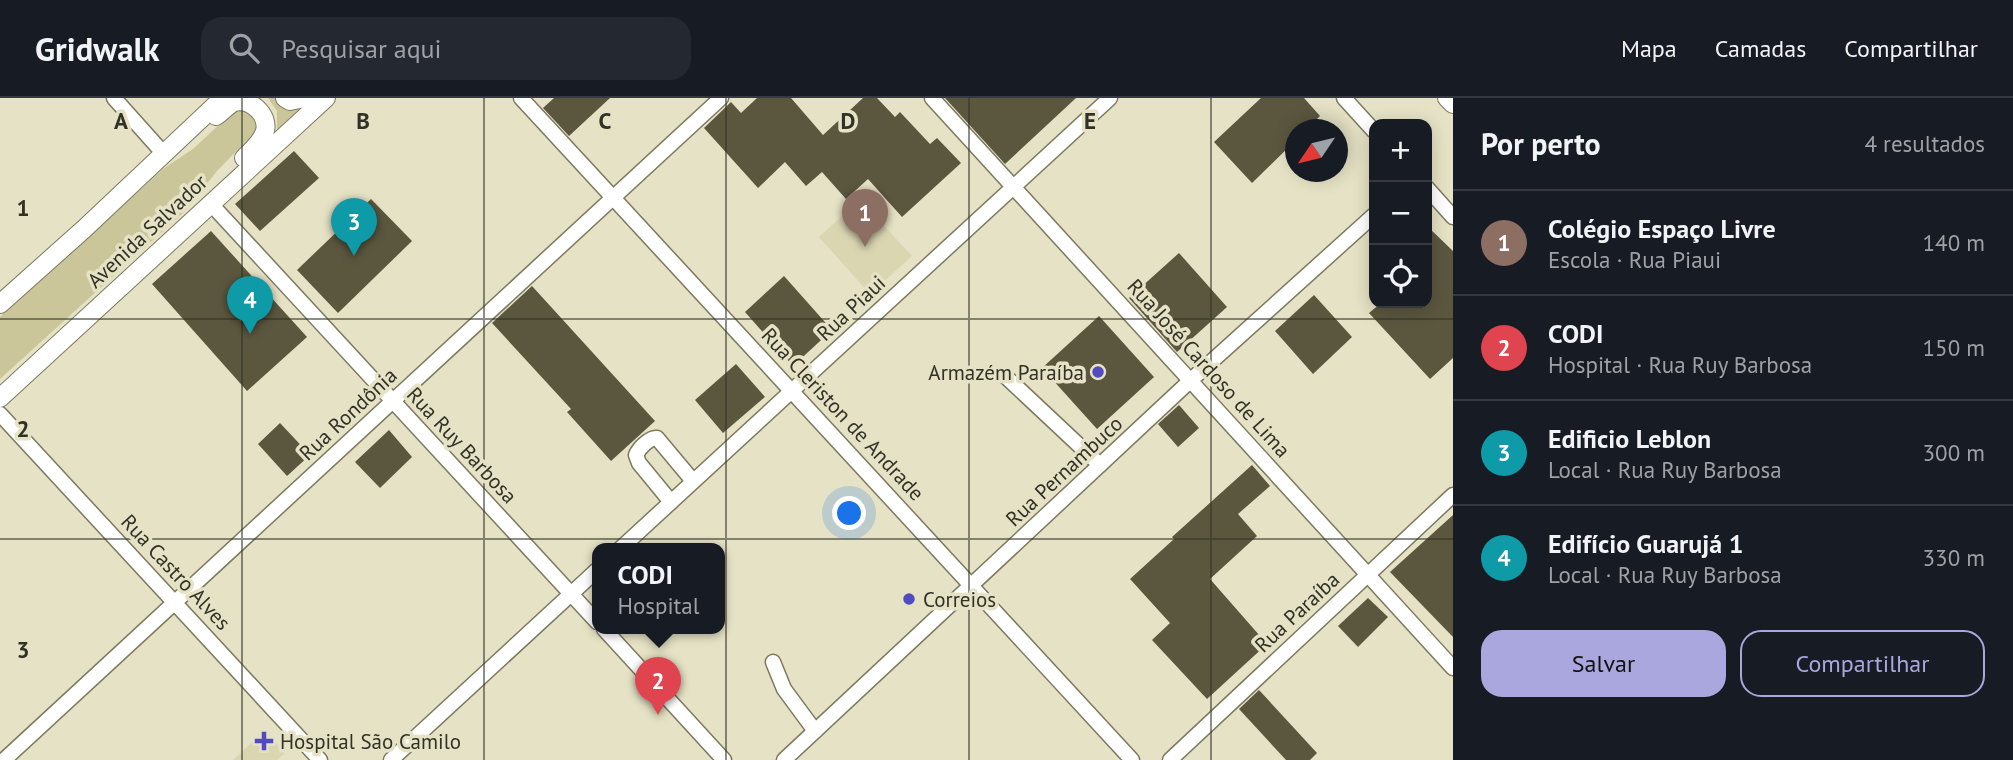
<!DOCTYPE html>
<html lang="pt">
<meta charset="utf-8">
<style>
:root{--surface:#171b24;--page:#242831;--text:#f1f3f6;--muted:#9ea1a6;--line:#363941;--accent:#a9a7de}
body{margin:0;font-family:"PT Sans",sans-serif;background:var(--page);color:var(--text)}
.controls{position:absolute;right:21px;top:21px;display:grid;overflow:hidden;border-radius:14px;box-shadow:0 4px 18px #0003}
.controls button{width:63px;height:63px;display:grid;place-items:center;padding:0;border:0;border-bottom:2px solid var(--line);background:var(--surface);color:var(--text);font:35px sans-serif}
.compass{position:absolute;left:1285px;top:21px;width:63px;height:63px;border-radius:50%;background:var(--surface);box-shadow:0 4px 18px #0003;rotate:235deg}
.you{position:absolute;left:850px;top:416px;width:24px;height:24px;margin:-18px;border:5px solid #fff;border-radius:50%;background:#1a73e8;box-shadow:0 0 0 10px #1a73e833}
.badge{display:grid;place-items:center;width:46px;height:46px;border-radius:50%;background:var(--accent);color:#fff;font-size:23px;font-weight:700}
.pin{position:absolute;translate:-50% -58px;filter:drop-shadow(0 2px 4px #0008)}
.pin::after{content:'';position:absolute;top:37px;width:24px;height:21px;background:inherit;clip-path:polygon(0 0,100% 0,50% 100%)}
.popup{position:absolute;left:592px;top:445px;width:133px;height:91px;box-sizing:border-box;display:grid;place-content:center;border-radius:14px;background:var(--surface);filter:drop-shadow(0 2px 5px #0005);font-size:23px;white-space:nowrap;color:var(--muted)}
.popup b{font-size:26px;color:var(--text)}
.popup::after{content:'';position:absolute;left:50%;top:100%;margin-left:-14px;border:14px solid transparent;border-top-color:var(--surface)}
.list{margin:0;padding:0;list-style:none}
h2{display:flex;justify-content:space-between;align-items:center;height:91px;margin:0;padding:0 28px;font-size:30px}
h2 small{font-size:23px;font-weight:400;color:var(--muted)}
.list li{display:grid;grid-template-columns:46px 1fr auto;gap:21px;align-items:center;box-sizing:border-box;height:105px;padding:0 28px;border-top:2px solid var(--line)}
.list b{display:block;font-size:26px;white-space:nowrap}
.list p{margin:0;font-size:23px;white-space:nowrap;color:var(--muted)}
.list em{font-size:23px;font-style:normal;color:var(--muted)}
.actions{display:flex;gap:14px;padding:21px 28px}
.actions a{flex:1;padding:16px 0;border:2px solid var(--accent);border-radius:21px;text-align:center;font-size:24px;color:var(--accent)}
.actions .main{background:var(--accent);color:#111}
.icon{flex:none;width:38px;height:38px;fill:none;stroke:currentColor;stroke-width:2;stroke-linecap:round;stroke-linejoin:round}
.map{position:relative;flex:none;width:1453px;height:662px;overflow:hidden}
header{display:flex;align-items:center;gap:42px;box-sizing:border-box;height:98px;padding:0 35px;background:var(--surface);border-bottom:2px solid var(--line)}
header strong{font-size:33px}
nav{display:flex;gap:38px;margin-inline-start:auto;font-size:24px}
.search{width:490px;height:63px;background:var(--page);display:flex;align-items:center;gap:18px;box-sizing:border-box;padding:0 24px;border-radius:21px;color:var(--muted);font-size:26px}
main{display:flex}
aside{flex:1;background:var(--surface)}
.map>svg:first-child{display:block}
.built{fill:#dbd6b2}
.green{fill:#cbc59a}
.building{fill:#5b573f}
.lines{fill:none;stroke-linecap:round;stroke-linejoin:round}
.minor-casing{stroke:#7d795f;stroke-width:17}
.major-casing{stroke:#7d795f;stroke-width:20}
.minor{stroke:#fff;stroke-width:14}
.major{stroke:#fff;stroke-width:18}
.grid{fill:none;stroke:#323126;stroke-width:2;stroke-opacity:0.55}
.poi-dot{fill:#524ac1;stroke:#e5e2c5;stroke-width:2.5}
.labels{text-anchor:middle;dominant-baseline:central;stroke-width:7;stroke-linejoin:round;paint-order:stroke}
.street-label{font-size:21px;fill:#323126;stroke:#e5e2c5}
.poi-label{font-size:21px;fill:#323126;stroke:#e5e2c5;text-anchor:start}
.grid-label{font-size:23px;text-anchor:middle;font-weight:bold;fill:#323126;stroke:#e5e2c5;stroke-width:7;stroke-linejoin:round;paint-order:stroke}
</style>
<header>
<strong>Gridwalk</strong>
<div class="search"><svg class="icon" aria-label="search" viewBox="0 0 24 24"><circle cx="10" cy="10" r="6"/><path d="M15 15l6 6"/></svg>Pesquisar aqui</div>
<nav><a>Mapa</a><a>Camadas</a><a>Compartilhar</a></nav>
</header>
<main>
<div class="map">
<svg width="1453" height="662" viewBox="0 0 1453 662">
<rect width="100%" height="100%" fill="#e5e2c5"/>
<g class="built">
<path d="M 860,102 L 912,158 L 870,196 L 819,139 Z"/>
<path d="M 265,632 L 285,655 L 277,662 L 233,662 Z"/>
</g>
<g class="green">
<path d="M 268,0 L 276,0 L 283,7 L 305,10 L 277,36 L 277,13 Z"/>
<path d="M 236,11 L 251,11 L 259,30 L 217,73 L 185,113 L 0,281 L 0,219 L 163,71 L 193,51 Z"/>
</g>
<g class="building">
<path d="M 554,0 L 610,0 L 569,38 L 543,10 Z"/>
<path d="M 757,0 L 791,0 L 823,37 L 863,0 L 877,0 L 895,19 L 900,14 L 930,46 L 937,40 L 961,65 L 902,119 L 868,81 L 846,101 L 822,74 L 806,88 L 785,64 L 758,90 L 704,30 L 731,4 L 741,15 Z"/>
<path d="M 945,0 L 1076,0 L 1005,66 Z"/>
<path d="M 1261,0 L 1304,0 L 1320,18 L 1306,32 L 1296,32 L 1296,42 L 1252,85 L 1214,44 Z"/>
<path d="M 294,53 L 319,80 L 260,133 L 235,106 Z"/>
<path d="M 371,101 L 412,143 L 338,215 L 297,172 Z"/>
<path d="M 1427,128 L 1453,153 L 1453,260 L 1430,281 L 1369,215 L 1381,205 L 1427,205 Z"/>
<path d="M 211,133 L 307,239 L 247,293 L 152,186 Z"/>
<path d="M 1179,155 L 1227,209 L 1177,254 L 1129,200 Z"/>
<path d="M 784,178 L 832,232 L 793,268 L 745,214 Z"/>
<path d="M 532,188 L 655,323 L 611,363 L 567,314 L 571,311 L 492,225 Z"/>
<path d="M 1314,197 L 1352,239 L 1313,276 L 1275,233 Z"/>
<path d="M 1099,218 L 1154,279 L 1097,331 L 1042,270 Z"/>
<path d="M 736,266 L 765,299 L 723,335 L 695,302 Z"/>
<path d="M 1179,307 L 1199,330 L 1178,349 L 1158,326 Z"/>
<path d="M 280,325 L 310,357 L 287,378 L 258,346 Z"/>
<path d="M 389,332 L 412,359 L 380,390 L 355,364 Z"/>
<path d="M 1252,367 L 1270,388 L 1238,416 L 1257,438 L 1210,481 L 1267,546 L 1207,601 L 1152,542 L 1170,525 L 1130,481 L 1174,441 L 1172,439 Z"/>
<path d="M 1453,417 L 1453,539 L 1390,474 Z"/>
<path d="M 1368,500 L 1388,519 L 1358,549 L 1338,528 Z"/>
<path d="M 1259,592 L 1317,655 L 1310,662 L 1286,662 L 1239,611 Z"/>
</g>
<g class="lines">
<g class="minor-casing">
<g id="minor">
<path d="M 114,0 L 164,56"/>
<path d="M 521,0 L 1132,662"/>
<path d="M 932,0 L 1453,570"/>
<path d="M 1344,0 L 1374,33"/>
<path d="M 1427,90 L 1453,119"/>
<path d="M 211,106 L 597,524"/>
<path d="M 1004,277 L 1100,367"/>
<path d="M 0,316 L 320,662"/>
<path d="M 671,404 L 639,365 L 636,357 C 639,350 650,339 657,340 L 693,383"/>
<path d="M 620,451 L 1110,0"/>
<path d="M 604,531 L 724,662"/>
<path d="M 773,564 L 784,591 L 815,633"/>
<path d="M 4,662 L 721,0"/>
<path d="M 391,662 L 597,472"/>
<path d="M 784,662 L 1191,282 L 1374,117"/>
<path d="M 1170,662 L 1453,397"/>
</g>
</g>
<g class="major-casing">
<g id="major">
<path d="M 285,0 L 290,3 L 305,0"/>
<path d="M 1447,0 L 1453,6"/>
<path d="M 216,18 C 222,14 228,7 234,4 C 251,0 269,17 265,33 C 262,44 252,52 244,60"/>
<path d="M 0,206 L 84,131 L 223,0"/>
<path d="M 0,300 L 326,0"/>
</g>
</g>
<use href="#minor" class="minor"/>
<use href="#major" class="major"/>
</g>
<path class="grid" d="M 242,0 L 242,662M 484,0 L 484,662M 726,0 L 726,662M 969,0 L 969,662M 1211,0 L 1211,662M 0,221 L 1453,221M 0,441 L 1453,441"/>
<g class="poi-dot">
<circle cx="1098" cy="274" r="7"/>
<circle cx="909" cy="501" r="7"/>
<path d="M260.5 632.5h7v7h7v7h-7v7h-7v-7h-7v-7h7z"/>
</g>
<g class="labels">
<g class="street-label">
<text transform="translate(147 133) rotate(-43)">Avenida Salvador</text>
<text transform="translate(851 210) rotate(-43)">Rua Piaui</text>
<text transform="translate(1209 270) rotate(48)">Rua José Cardoso de Lima</text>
<text transform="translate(348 316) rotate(-43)">Rua Rondônia</text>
<text transform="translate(843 316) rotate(47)">Rua Cleriston de Andrade</text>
<text transform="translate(462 347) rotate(47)">Rua Ruy Barbosa</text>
<text transform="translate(1064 373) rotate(-43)">Rua Pernambuco</text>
<text transform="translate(176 474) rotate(47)">Rua Castro Alves</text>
<text transform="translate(1297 514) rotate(-43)">Rua Paraíba</text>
</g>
<g class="poi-label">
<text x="1084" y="274" text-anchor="end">Armazém Paraíba</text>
<text x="923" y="501">Correios</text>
<text x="280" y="643">Hospital São Camilo</text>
</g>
</g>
<g class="grid-label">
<text x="121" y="31">A</text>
<text x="363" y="31">B</text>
<text x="605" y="31">C</text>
<text x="848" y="31">D</text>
<text x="1090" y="31">E</text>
<text x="23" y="118">1</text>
<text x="23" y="339">2</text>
<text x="23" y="560">3</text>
</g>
</svg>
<div class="controls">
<button>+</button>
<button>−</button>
<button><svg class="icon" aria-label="locate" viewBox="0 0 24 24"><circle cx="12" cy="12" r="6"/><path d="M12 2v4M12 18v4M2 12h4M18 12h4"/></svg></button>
</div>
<svg class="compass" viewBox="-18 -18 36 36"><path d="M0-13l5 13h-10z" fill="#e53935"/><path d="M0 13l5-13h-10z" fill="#9ea1a6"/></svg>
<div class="you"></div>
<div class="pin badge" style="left:865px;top:149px;background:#8d6e63">1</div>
<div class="pin badge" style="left:658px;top:617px;background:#e0444e">2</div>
<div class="popup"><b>CODI</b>Hospital</div>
<div class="pin badge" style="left:354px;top:158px;background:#0f9aa8">3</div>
<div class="pin badge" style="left:250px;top:236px;background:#0f9aa8">4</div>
</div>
<aside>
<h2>Por perto<small>4 resultados</small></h2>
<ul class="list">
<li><span class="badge" style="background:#8d6e63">1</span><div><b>Colégio Espaço Livre</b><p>Escola · Rua Piaui</p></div><em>140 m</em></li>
<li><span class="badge" style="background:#e0444e">2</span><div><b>CODI</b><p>Hospital · Rua Ruy Barbosa</p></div><em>150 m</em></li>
<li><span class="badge" style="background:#0f9aa8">3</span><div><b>Edificio Leblon</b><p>Local · Rua Ruy Barbosa</p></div><em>300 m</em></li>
<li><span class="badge" style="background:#0f9aa8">4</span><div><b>Edifício Guarujá 1</b><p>Local · Rua Ruy Barbosa</p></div><em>330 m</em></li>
</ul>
<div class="actions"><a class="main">Salvar</a><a>Compartilhar</a></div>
</aside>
</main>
